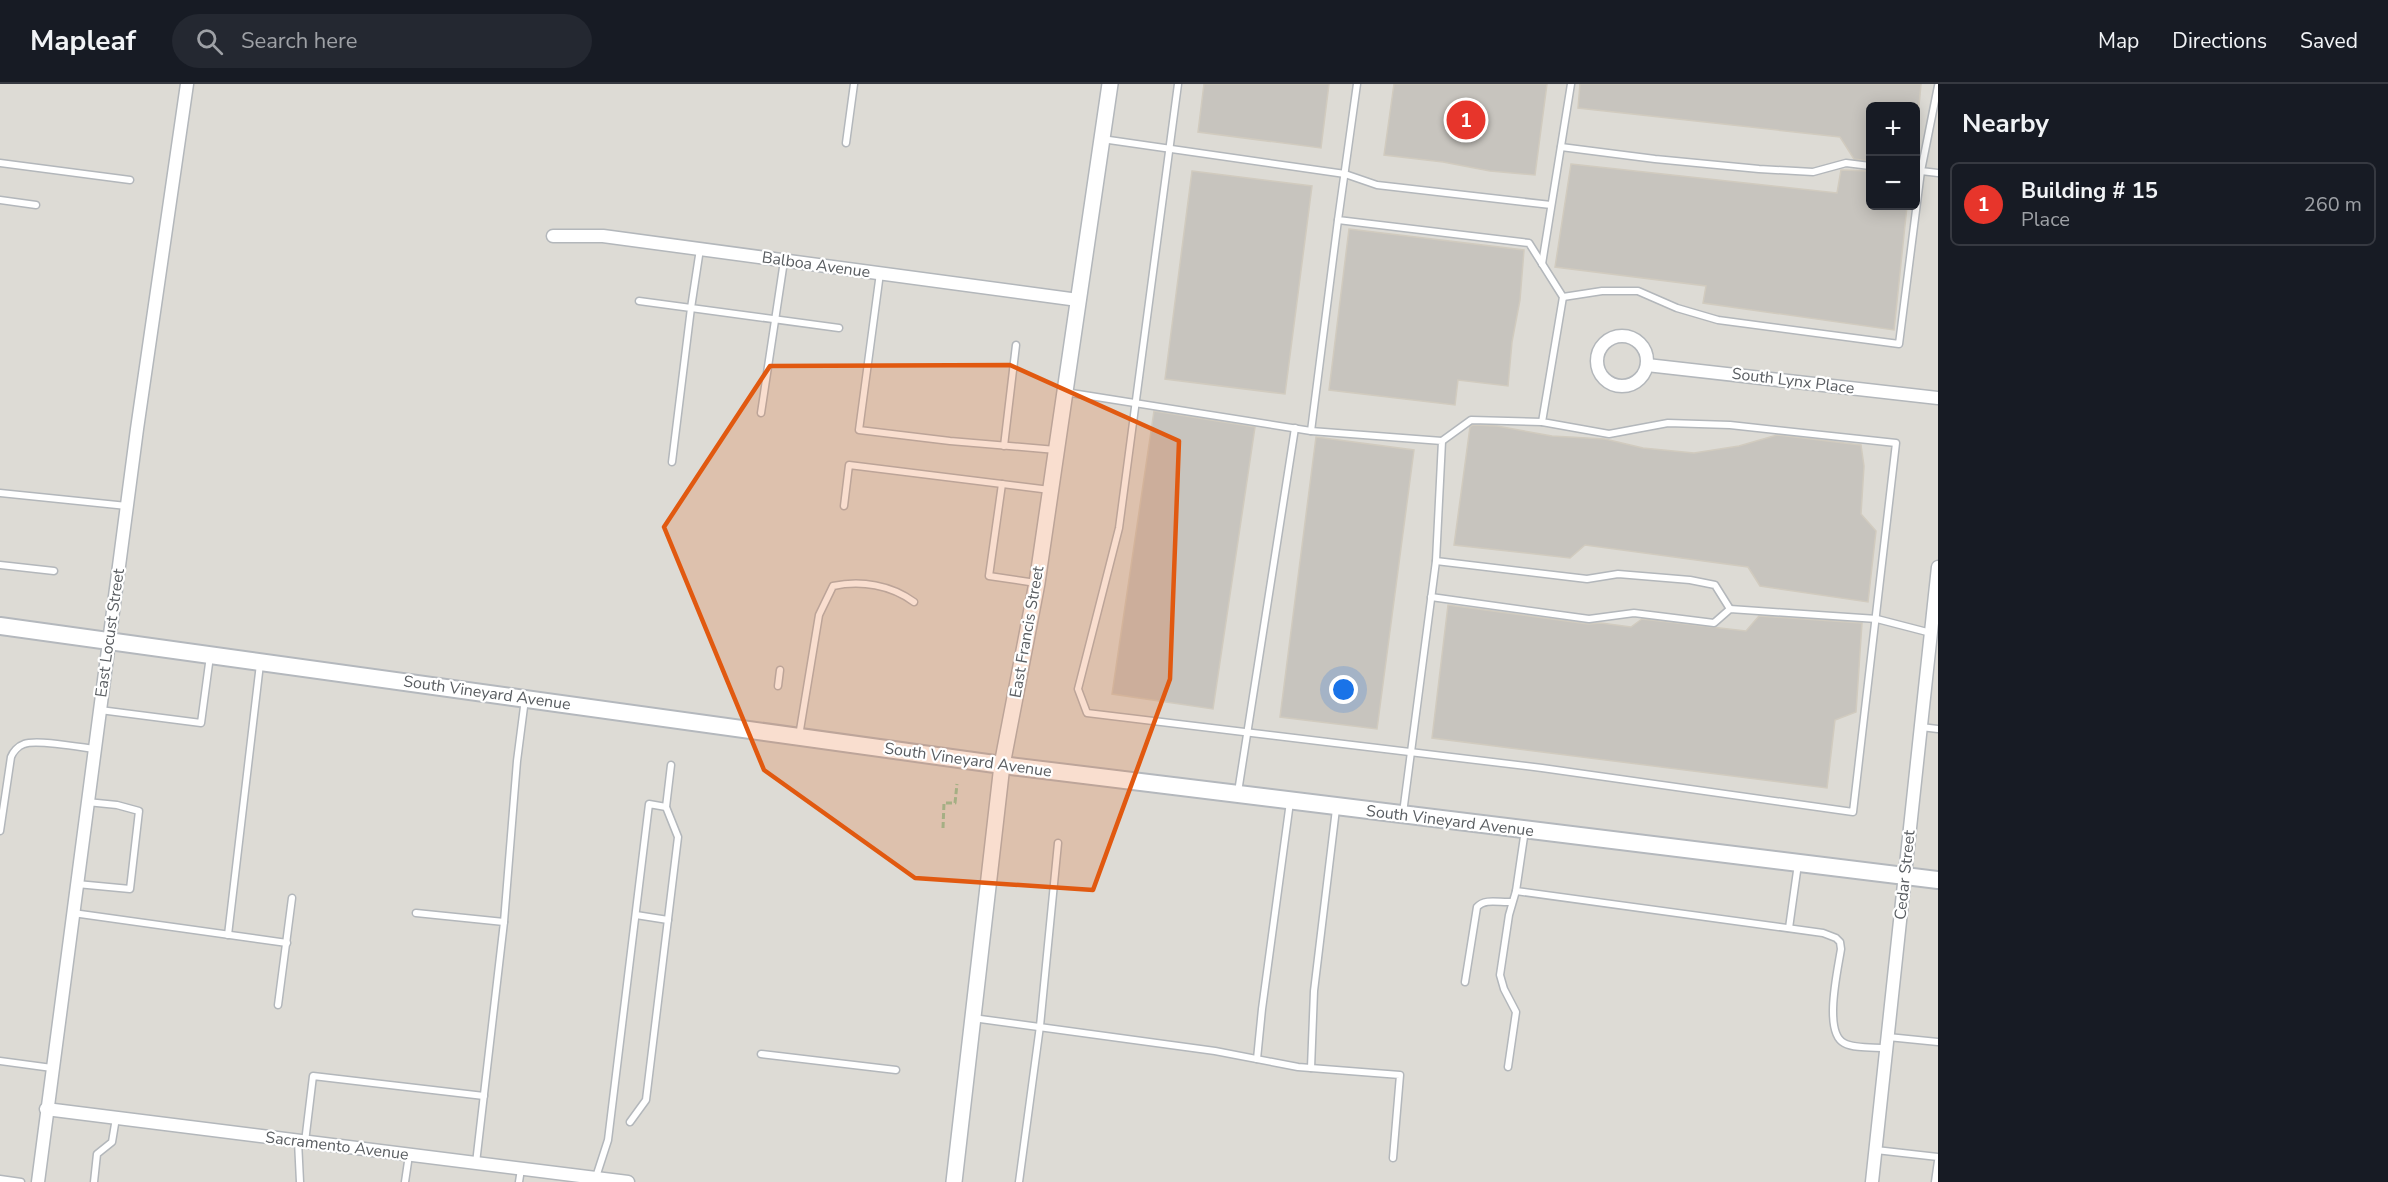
<!DOCTYPE html>
<meta charset="utf-8">
<style>
:root{--surface:#171b24;--page:#242831;--text:#f1f3f6;--muted:#9ea1a6;--line:#363941;--accent:#e7352b}
body{margin:0;font-family:"Nunito Sans",sans-serif;background:var(--page);color:var(--text)}
.controls{position:absolute;right:18px;top:18px;display:grid;overflow:hidden;border-radius:9px;box-shadow:0 3px 15px #0003}
.controls button{width:54px;height:54px;display:grid;place-items:center;padding:0;border:0;border-bottom:2px solid var(--line);background:var(--surface);color:var(--text);font:30px sans-serif}
.you{position:absolute;left:1344px;top:606px;width:21px;height:21px;margin:-15px;border:4px solid #fff;border-radius:50%;background:#1a73e8;box-shadow:0 0 0 9px #1a73e833}
.badge{display:grid;place-items:center;width:39px;height:39px;border-radius:50%;background:var(--accent);color:#fff;font-size:20px;font-weight:700}
.pin{position:absolute;translate:-50% -50%;border:3px solid #fff;box-shadow:0 2px 6px #0006}
.list{margin:0;padding:0;list-style:none}
h2{display:flex;justify-content:space-between;align-items:center;height:78px;margin:0;padding:0 24px;font-size:26px}
h2 small{font-size:20px;font-weight:400;color:var(--muted)}
.list li{display:grid;grid-template-columns:39px 1fr auto;gap:18px;align-items:center;box-sizing:border-box;height:84px;margin:0 12px 12px;padding:0 12px;border:2px solid var(--line);border-radius:9px}
.list b{display:block;font-size:22px;white-space:nowrap}
.list p{margin:0;font-size:20px;white-space:nowrap;color:var(--muted)}
.list em{font-size:20px;font-style:normal;color:var(--muted)}
.icon{flex:none;width:33px;height:33px;fill:none;stroke:currentColor;stroke-width:2;stroke-linecap:round;stroke-linejoin:round}
.map{position:relative;flex:none;width:1938px;height:1098px;overflow:hidden}
header{display:flex;align-items:center;gap:36px;box-sizing:border-box;height:84px;padding:0 30px;background:var(--surface);border-bottom:2px solid var(--line)}
header strong{font-size:28px}
nav{display:flex;gap:33px;margin-inline-start:auto;font-size:21px}
.search{width:420px;height:54px;background:var(--page);display:flex;align-items:center;gap:15px;box-sizing:border-box;padding:0 21px;border-radius:33px;color:var(--muted);font-size:22px}
main{display:flex}
aside{flex:1;background:var(--surface)}
.map>svg:first-child{display:block}
.industrial{fill:#dddbd5;fill-rule:evenodd}
.building{fill:#c7c4be;stroke:#d1cbbf;stroke-width:1.5}
.lines{fill:none;stroke-linecap:round;stroke-linejoin:round}
.service-casing{stroke:#b3b7bb;stroke-width:9}
.minor-casing{stroke:#b3b7bb;stroke-width:15}
.tertiary-casing{stroke:#b3b7bb;stroke-width:18}
.secondary-casing{stroke:#b4b8bd;stroke-width:20}
.path{stroke:#96c5a2;stroke-width:3;stroke-dasharray:6 3;stroke-linecap:butt}
.service{stroke:#fff;stroke-width:6}
.minor{stroke:#fff;stroke-width:12}
.tertiary{stroke:#fff;stroke-width:15}
.secondary{stroke:#fff;stroke-width:16}
.marked{fill:#e15910;fill-opacity:0.2;stroke:#e15910;stroke-width:4.5;stroke-linejoin:round}
.labels{text-anchor:middle;dominant-baseline:central;stroke-width:4.5;stroke-linejoin:round;paint-order:stroke}
.street-label{font-size:16px;fill:#595d61;stroke:#fff}
</style>
<header>
<strong>Mapleaf</strong>
<div class="search"><svg class="icon" aria-label="search" viewBox="0 0 24 24"><circle cx="10" cy="10" r="6"/><path d="M15 15l6 6"/></svg>Search here</div>
<nav><a>Map</a><a>Directions</a><a>Saved</a></nav>
</header>
<main>
<div class="map">
<svg width="1938" height="1098" viewBox="0 0 1938 1098">
<rect width="100%" height="100%" fill="#ece9e0"/>
<path class="industrial" d="M 0,0 L 1938,0 L 1938,1098 L 0,1098 ZM 1870,22 L 1916,22 L 1916,122 L 1870,122 Z"/>
<g class="building">
<path d="M 1204,0 L 1329,0 L 1321,64 L 1198,48 Z"/>
<path d="M 1394,0 L 1547,0 L 1535,91 L 1490,87 L 1443,78 L 1384,71 Z"/>
<path d="M 1580,0 L 1921,0 L 1919,22 L 1870,22 L 1870,77 L 1854,75 L 1840,53 L 1578,24 Z"/>
<path d="M 1571,80 L 1837,109 L 1841,86 L 1870,87 L 1870,122 L 1907,122 L 1894,246 L 1703,219 L 1706,202 L 1555,183 Z"/>
<path d="M 1192,87 L 1312,102 L 1285,310 L 1165,295 Z"/>
<path d="M 1349,145 L 1524,166 L 1520,216 L 1512,258 L 1508,302 L 1458,296 L 1455,321 L 1329,306 Z"/>
<path d="M 1154,327 L 1255,343 L 1213,625 L 1112,610 Z"/>
<path d="M 1473,341 L 1497,342 L 1552,352 L 1605,355 L 1643,364 L 1694,369 L 1739,362 L 1777,351 L 1861,361 L 1864,382 L 1861,430 L 1876,447 L 1868,518 L 1760,502 L 1748,483 L 1585,461 L 1570,474 L 1454,461 L 1470,343 Z"/>
<path d="M 1316,353 L 1414,366 L 1377,645 L 1280,633 Z"/>
<path d="M 1448,521 L 1588,540 L 1601,539 L 1631,543 L 1642,535 L 1746,547 L 1759,532 L 1862,539 L 1856,628 L 1835,636 L 1827,704 L 1432,654 Z"/>
</g>
<g class="lines">
<g class="service-casing">
<g id="service">
<path d="M 1178,0 L 1119,444 L 1078,605 L 1087,629 L 1542,684 L 1853,728 L 1896,359 L 1730,341 L 1668,339 L 1609,350 L 1542,338 L 1563,213 L 1529,159 L 1338,136 L 1357,0"/>
<path d="M 1938,2 L 1921,87 L 1938,89"/>
<path d="M 1102,55 L 1345,90 L 1377,101 L 1551,121"/>
<path d="M 846,59 L 854,0"/>
<path d="M 1561,63 L 1655,75 L 1759,85 L 1813,88 L 1846,79 L 1870,82"/>
<path d="M 0,79 L 130,96"/>
<path d="M 0,116 L 36,121"/>
<path d="M 700,165 L 691,224 L 839,244"/>
<path d="M 1542,180 L 1571,0"/>
<path d="M 880,189 L 859,346 L 950,357 L 1056,366"/>
<path d="M 1563,213 L 1602,207 L 1638,207 L 1677,224 L 1718,236 L 1899,260 L 1921,87 L 1916,86"/>
<path d="M 639,217 L 691,224 L 672,378"/>
<path d="M 1065,308 L 1311,347 L 1442,357 L 1436,477 L 1403,729"/>
<path d="M 761,329 L 784,177"/>
<path d="M 1311,347 L 1338,136"/>
<path d="M 1442,357 L 1471,336 L 1542,338"/>
<path d="M 1004,362 L 1016,261"/>
<path d="M 1002,400 L 989,492 L 1036,499"/>
<path d="M 0,409 L 127,422"/>
<path d="M 844,422 L 849,381 L 1050,406"/>
<path d="M 1436,477 L 1587,495 L 1618,490 L 1690,496 L 1715,501 L 1730,525"/>
<path d="M 0,481 L 54,487"/>
<path d="M 1431,513 L 1589,535 L 1634,529 L 1714,539 L 1730,525 L 1877,535 L 1931,549"/>
<path d="M 778,602 L 780,586"/>
<path d="M 100,626 L 201,639 L 210,572"/>
<path d="M 1921,643 L 1938,645"/>
<path d="M 799,652 L 819,531 L 833,502 C 861,496 891,501 914,518"/>
<path d="M 1238,708 L 1295,344"/>
<path d="M 1525,746 L 1516,807 L 1823,849 L 1836,854 L 1840,858 L 1841,865 C 1838,885 1823,948 1844,959 C 1855,965 1874,963 1886,964"/>
<path d="M 0,747 L 11,673 C 13,668 18,662 24,660 C 36,655 79,663 94,665"/>
<path d="M 77,800 L 130,805 L 139,727 L 117,721 L 87,718"/>
<path d="M 73,829 L 287,859"/>
<path d="M 416,829 L 504,838 L 476,1079"/>
<path d="M 636,831 L 668,836"/>
<path d="M 504,838 L 517,677 L 525,615"/>
<path d="M 1789,844 L 1798,780"/>
<path d="M 228,851 L 260,580"/>
<path d="M 1465,898 L 1477,823 C 1485,814 1500,819 1511,818"/>
<path d="M 278,921 L 292,814"/>
<path d="M 973,934 L 1215,967 L 1298,983 L 1400,991 L 1393,1074"/>
<path d="M 1888,953 L 1938,958"/>
<path d="M 761,970 L 896,986"/>
<path d="M 1257,975 L 1262,925 L 1290,718"/>
<path d="M 0,977 L 52,984"/>
<path d="M 1508,983 L 1516,928 L 1504,905 L 1500,891 L 1509,831 L 1516,807"/>
<path d="M 1311,984 L 1314,907 L 1336,725"/>
<path d="M 630,1038 L 646,1016 L 678,753 L 666,723 L 671,681"/>
<path d="M 298,1057 L 300,1098"/>
<path d="M 305,1058 L 313,992 L 484,1012"/>
<path d="M 1876,1066 L 1938,1073"/>
<path d="M 596,1093 L 608,1056 L 649,720 L 666,723"/>
<path d="M 0,1095 L 21,1098"/>
<path d="M 94,1098 L 97,1070 L 112,1058 L 116,1034"/>
<path d="M 405,1098 L 409,1071"/>
<path d="M 519,1098 L 521,1085"/>
<path d="M 1019,1098 L 1040,942 L 1058,759"/>
<path d="M 1935,1098 L 1938,1077"/>
</g>
</g>
<g class="minor-casing">
<g id="minor">
<path d="M 553,152 L 603,152 L 1078,216"/>
<circle cx="1622" cy="277" r="25"/>
<path d="M 1647,281 L 1938,314"/>
<path d="M 46,1025 L 628,1098"/>
<path d="M 38,1098 L 137,345 L 187,0"/>
<path d="M 1872,1098 L 1938,483"/>
</g>
</g>
<g class="tertiary-casing">
<path id="tertiary" d="M 954,1098 L 1002,681 L 1037,499 L 1110,0"/>
</g>
<g class="secondary-casing">
<path id="secondary" d="M 0,542 L 1002,681 L 1938,796"/>
</g>
<path class="path" d="M 943,744 L 944,719 L 955,719 L 957,700"/>
<use href="#service" class="service"/>
<use href="#minor" class="minor"/>
<use href="#tertiary" class="tertiary"/>
<use href="#secondary" class="secondary"/>
</g>
<path class="marked" d="M 1010,281 L 1179,357 L 1170,595 L 1093,806 L 915,794 L 764,686 L 664,443 L 770,282 Z"/>
<g class="labels">
<g class="street-label">
<text transform="translate(816 181) rotate(8)">Balboa Avenue</text>
<text transform="translate(1793 297) rotate(7)">South Lynx Place</text>
<text transform="translate(1027 548) rotate(-80)">East Francis Street</text>
<text transform="translate(110 549) rotate(-82)">East Locust Street</text>
<text transform="translate(487 609) rotate(8)">South Vineyard Avenue</text>
<text transform="translate(968 676) rotate(8)">South Vineyard Avenue</text>
<text transform="translate(1450 737) rotate(7)">South Vineyard Avenue</text>
<text transform="translate(1905 791) rotate(-84)">Cedar Street</text>
<text transform="translate(337 1062) rotate(7)">Sacramento Avenue</text>
</g>
</g>
</svg>
<div class="controls">
<button>+</button>
<button>−</button>
</div>
<div class="you"></div>
<div class="pin badge" style="left:1466px;top:36px">1</div>
</div>
<aside>
<h2>Nearby<small></small></h2>
<ul class="list">
<li><span class="badge">1</span><div><b>Building # 15</b><p>Place</p></div><em>260 m</em></li>
</ul>
</aside>
</main>
